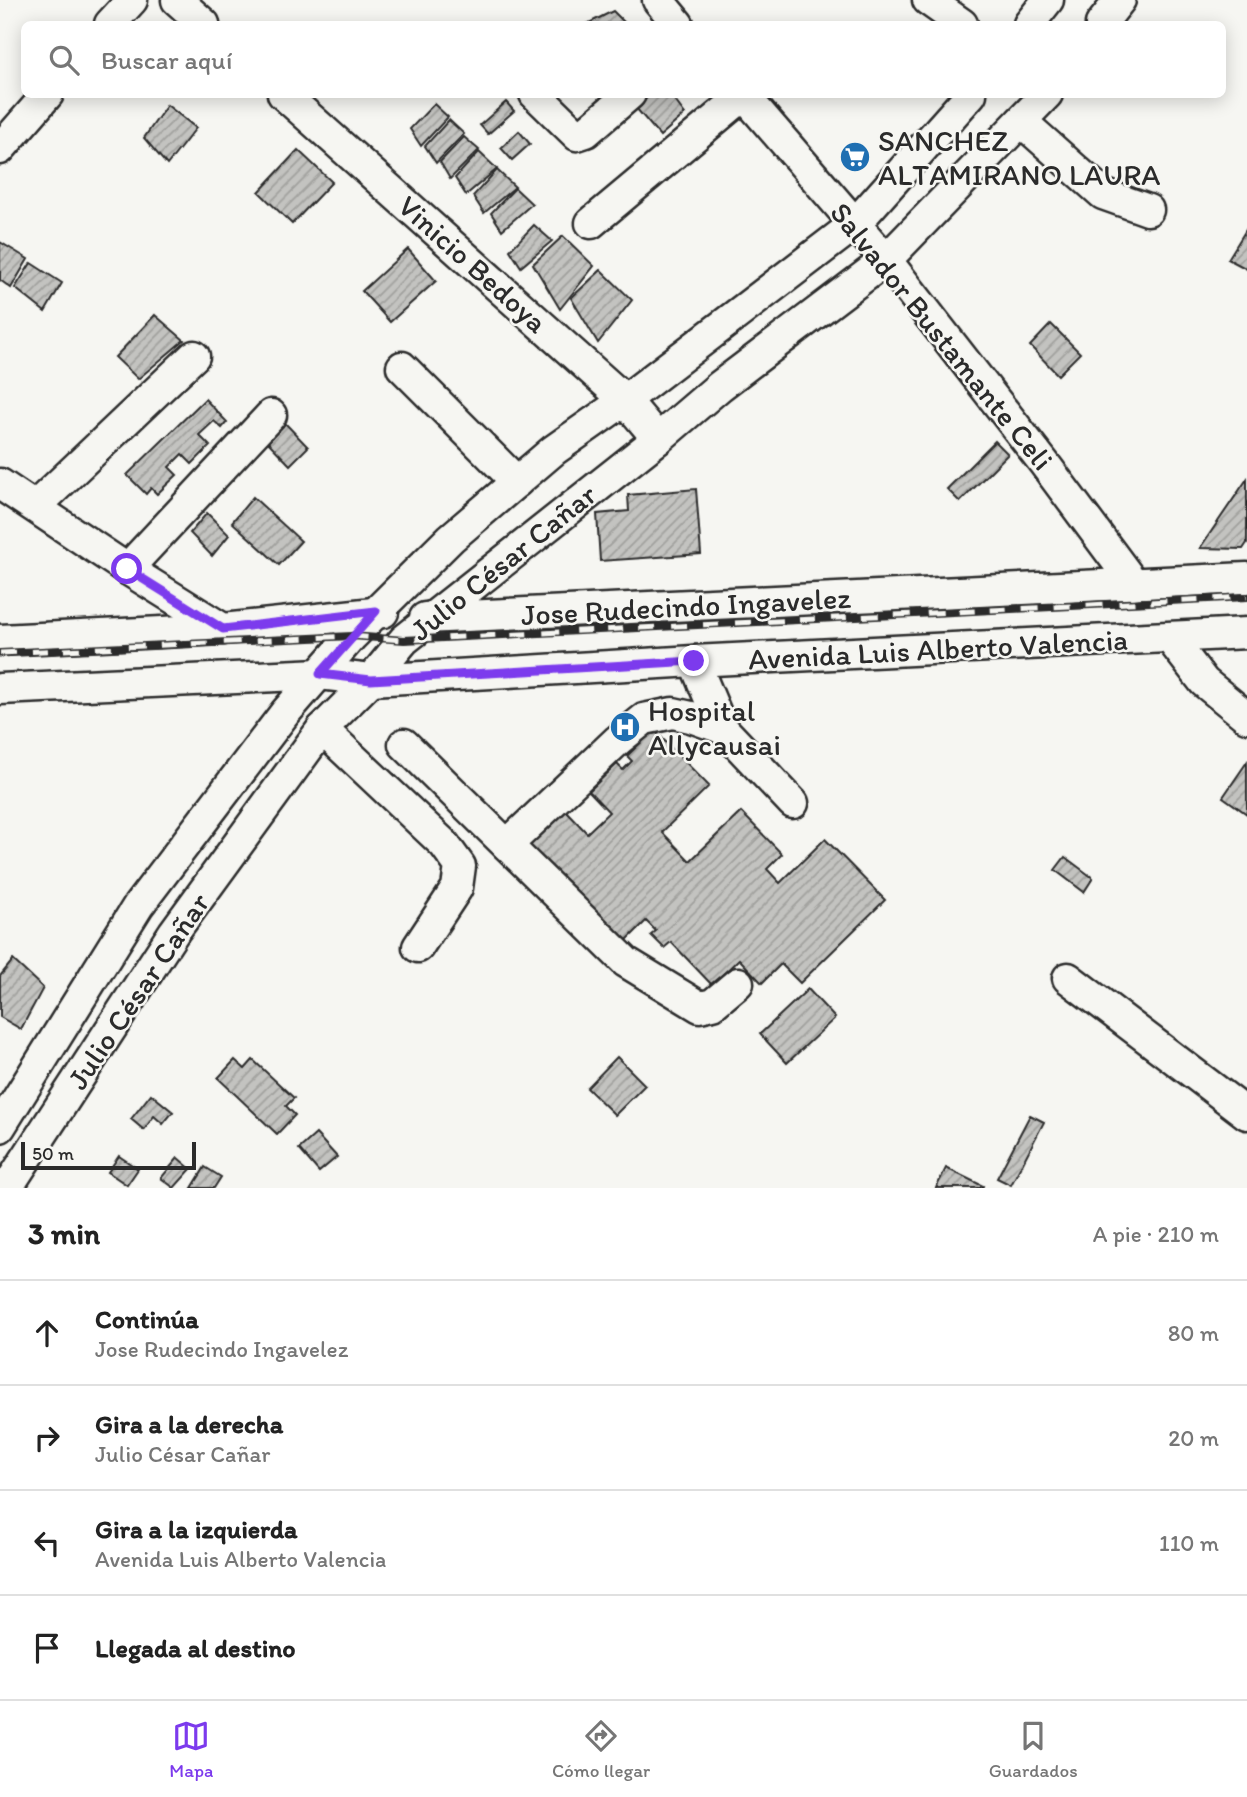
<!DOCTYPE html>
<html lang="es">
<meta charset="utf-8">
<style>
:root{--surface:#fff;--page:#f2f2f2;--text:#222;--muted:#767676;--line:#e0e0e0;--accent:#7c3aed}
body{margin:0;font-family:Itim,sans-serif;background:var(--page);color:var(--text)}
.scale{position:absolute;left:21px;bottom:18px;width:175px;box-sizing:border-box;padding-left:7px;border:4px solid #2b2b2b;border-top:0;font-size:19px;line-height:24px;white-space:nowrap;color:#2b2b2b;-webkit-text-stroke:5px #f6f6f2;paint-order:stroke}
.stop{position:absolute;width:21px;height:21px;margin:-16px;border:5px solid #7c3aed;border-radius:50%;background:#fff}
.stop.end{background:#7c3aed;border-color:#fff;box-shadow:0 2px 7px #0008}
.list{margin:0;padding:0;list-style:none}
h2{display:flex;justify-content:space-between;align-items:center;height:91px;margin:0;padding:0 28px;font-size:30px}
h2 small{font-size:23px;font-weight:400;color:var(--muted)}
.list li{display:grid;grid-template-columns:46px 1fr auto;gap:21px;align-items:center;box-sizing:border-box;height:105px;padding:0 28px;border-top:2px solid var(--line)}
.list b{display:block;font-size:26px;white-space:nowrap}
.list p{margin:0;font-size:23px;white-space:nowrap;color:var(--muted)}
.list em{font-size:23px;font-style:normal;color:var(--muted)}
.icon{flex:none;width:38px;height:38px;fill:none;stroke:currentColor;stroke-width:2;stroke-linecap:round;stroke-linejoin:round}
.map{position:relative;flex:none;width:1247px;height:1188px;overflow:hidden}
.search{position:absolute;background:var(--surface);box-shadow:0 4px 18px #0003;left:21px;right:21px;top:21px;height:77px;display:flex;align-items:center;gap:18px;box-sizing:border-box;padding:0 24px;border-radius:10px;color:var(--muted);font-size:26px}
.sheet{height:511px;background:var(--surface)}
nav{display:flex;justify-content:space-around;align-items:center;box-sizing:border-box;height:98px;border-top:2px solid var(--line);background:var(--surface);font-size:19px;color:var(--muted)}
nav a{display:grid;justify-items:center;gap:4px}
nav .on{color:var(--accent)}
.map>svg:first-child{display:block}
.building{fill:url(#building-hatch);stroke:#2b2b2b;stroke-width:2}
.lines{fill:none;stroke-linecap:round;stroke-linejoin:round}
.minor-casing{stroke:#2b2b2b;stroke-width:35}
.minor{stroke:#f6f6f2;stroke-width:30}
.rail-casing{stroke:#2b2b2b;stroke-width:8}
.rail{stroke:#f6f6f2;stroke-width:5;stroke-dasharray:16;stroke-linecap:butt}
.route{stroke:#7c3aed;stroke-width:9}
.labels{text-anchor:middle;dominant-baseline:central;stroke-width:5;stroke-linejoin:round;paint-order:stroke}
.poi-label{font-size:30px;fill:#2b2b2b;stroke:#f6f6f2;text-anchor:start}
.street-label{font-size:30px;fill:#2b2b2b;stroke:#f6f6f2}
</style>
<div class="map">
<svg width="1247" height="1188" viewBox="0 0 1247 1188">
<defs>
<pattern id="building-hatch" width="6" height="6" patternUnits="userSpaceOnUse" patternTransform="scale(1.75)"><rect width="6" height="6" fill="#c3c3c0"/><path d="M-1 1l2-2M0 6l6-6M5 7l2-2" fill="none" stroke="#9f9f9c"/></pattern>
</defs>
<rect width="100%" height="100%" fill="#f6f6f2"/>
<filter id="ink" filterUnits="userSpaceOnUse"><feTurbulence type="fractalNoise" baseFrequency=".0143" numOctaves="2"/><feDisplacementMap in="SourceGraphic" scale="14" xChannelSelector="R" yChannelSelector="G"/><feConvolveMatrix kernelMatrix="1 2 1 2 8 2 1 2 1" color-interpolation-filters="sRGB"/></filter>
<g filter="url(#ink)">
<g class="building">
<path d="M 613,11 L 626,24 L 587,24 Z"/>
<path d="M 650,94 L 670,94 L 685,114 L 660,136 L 636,108 Z"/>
<path d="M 506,102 L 514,111 L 488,134 L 480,125 Z"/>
<path d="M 434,104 L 448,117 L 421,146 L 410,129 Z"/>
<path d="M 167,105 L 196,128 L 167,165 L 144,138 Z"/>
<path d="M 449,120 L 464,134 L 436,163 L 425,146 Z"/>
<path d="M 519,131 L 530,144 L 512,160 L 501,148 Z"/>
<path d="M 464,137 L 479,150 L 450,179 L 440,162 Z"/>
<path d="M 298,150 L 332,182 L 292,224 L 259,192 Z"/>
<path d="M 479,152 L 497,169 L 466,195 L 455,178 Z"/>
<path d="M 497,170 L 515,187 L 484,213 L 473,196 Z"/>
<path d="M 515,188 L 532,204 L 502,230 L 491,213 Z"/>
<path d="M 534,225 L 552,241 L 521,267 L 510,250 Z"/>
<path d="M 1247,228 L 1247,269 L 1228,259 Z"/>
<path d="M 563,236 L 594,266 L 560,309 L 533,264 Z"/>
<path d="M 0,242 L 28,259 L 11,288 L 0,280 Z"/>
<path d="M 408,249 L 436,281 L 390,322 L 362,291 Z"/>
<path d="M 31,263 L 62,283 L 45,312 L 15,288 Z"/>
<path d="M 601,270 L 632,300 L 598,343 L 571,298 Z"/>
<path d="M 155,315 L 184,340 L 138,379 L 115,357 Z"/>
<path d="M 1051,324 L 1080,353 L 1058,375 L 1030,346 Z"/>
<path d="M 205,399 L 227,422 L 222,428 L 214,421 L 199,435 L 210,446 L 192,464 L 182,454 L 169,467 L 177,475 L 157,494 L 151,488 L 146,494 L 127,475 Z"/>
<path d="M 284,422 L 308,447 L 290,465 L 266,440 Z"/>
<path d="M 995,441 L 1008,454 L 960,502 L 947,489 Z"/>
<path d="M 1247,479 L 1247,543 L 1243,549 L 1200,548 Z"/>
<path d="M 696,489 L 701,554 L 600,561 L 597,514 L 629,511 L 628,495 Z"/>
<path d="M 253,497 L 301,541 L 279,565 L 232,522 Z"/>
<path d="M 207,513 L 229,535 L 212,556 L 190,533 Z"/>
<path d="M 654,730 L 709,786 L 662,832 L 690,861 L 741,812 L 782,854 L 767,869 L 780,883 L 825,839 L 885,900 L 800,983 L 781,964 L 762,983 L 739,959 L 712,985 L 671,942 L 664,948 L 651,935 L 656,931 L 646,921 L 621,946 L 526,848 L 565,810 L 587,833 L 609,812 L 589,791 L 617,764 L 623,770 L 632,761 L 627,756 Z"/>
<path d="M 1247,762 L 1247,814 L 1223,797 Z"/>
<path d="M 1065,857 L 1093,878 L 1084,892 L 1055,870 Z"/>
<path d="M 13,960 L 43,988 L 21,1029 L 0,1017 L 0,976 Z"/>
<path d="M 808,989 L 835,1018 L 787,1063 L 760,1034 Z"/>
<path d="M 617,1057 L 645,1085 L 615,1115 L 587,1088 Z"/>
<path d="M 235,1060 L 245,1069 L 253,1060 L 294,1098 L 286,1106 L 295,1115 L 277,1134 L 218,1078 Z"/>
<path d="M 151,1094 L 173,1112 L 163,1124 L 154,1116 L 144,1130 L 131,1119 Z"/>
<path d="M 1030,1115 L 1044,1122 L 1011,1185 L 997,1178 Z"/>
<path d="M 316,1134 L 337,1157 L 319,1172 L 299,1149 Z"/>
<path d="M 119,1156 L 138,1169 L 127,1185 L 108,1172 Z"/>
<path d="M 178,1158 L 191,1169 L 174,1188 L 161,1178 Z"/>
<path d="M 205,1167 L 221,1177 L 214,1188 L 192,1188 Z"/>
<path d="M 946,1168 L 983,1186 L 982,1188 L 936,1188 Z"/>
</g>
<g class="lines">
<g class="minor-casing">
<g id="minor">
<path d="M 177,0 L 204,24"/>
<path d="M 658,0 L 678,24"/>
<path d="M 928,0 L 962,24"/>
<path d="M 110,24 L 132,0"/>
<path d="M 1029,24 L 1048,0"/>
<path d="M 1101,24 L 1120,0"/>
<path d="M 283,94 L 625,400 L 658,439"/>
<path d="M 535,94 L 577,135 L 586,132 L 630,94"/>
<path d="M 743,94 L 886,260 L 1044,463 L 1134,584"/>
<path d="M 1021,121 L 1103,194 L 1148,210"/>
<path d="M 0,149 L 48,94"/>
<path d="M 591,223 L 744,95"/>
<path d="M 402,367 L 517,482"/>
<path d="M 0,484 L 127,569 L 223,629 L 383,612"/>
<path d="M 36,506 L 194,356"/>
<path d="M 127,569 L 271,415"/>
<path d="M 425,618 L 1247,578"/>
<path d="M 1170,638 L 1204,682 L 1247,717"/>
<path d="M 0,640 L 223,629"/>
<path d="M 694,661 L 722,728 L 793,803"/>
<path d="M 0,689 L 320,674 L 371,680 L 694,661 L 1247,633"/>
<path d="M 322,729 L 444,844 L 460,866 L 457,888 L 418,947"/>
<path d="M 404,744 L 626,962 L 700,1007 L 713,1004 L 738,983"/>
<path d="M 507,845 L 618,740 L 644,719 L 673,713 L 691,717 L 722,728"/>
<path d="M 1068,978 L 1247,1114"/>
<path d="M 0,1127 L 138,906 L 285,713 L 352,636 L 451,538 L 554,450 L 625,400 L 855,224 L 971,94"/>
<path d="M 7,1188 L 174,932 L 322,729 L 371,680 L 404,640 L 658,439 L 720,386 L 886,260 L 1047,94"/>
</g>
</g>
<use href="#minor" class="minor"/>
<g class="rail-casing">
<path id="rail" d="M 0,653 L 352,636 L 404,640 L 1247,597"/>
</g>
<use href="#rail" class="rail"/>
</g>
</g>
<g class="lines" filter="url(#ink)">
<path class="route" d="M 127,569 L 223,629 L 376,611 L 320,674 L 371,680 L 694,661"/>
</g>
<defs>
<g id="supermarket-disc" transform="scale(1.575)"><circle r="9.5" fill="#1f6fb2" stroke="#f6f6f2"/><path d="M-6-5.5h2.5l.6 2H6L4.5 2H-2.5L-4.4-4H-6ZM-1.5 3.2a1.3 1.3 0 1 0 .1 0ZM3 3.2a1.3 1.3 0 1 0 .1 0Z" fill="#fff"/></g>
<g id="hospital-disc" transform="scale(1.575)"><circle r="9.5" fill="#1f6fb2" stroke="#f6f6f2"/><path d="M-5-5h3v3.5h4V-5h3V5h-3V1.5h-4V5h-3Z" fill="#fff"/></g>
</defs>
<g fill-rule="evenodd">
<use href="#supermarket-disc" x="855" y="157"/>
<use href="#hospital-disc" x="625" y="727"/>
</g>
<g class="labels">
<g class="poi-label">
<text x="878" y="140">SANCHEZ<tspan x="878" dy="34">ALTAMIRANO LAURA</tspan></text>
<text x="648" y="710">Hospital<tspan x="648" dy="34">Allycausai</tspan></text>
</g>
<g class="street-label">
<text transform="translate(473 264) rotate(42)">Vinicio Bedoya</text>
<text transform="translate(942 336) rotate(51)">Salvador Bustamante Celi</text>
<text transform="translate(503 562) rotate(-39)">Julio César Cañar</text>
<text transform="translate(686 606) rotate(-3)">Jose Rudecindo Ingavelez</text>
<text transform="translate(938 649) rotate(-3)">Avenida Luis Alberto Valencia</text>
<text transform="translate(138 991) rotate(-56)">Julio César Cañar</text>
</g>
</g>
</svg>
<div class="scale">50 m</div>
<div class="stop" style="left:127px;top:569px"></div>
<div class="stop end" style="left:694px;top:661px"></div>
<div class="search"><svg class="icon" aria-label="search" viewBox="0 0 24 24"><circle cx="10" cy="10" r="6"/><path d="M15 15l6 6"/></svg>Buscar aquí</div>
</div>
<section class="sheet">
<h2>3 min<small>A pie · 210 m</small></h2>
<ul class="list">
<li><svg class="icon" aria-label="ahead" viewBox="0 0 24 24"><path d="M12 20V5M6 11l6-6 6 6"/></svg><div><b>Continúa</b><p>Jose Rudecindo Ingavelez</p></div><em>80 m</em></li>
<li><svg class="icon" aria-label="right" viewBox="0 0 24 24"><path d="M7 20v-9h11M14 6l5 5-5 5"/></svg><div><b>Gira a la derecha</b><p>Julio César Cañar</p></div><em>20 m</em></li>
<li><svg class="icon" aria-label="left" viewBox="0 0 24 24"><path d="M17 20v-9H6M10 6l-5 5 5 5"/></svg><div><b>Gira a la izquierda</b><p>Avenida Luis Alberto Valencia</p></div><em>110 m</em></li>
<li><svg class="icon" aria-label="arrive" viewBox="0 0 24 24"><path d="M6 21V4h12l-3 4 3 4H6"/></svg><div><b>Llegada al destino</b></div></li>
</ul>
</section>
<nav>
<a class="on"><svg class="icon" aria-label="map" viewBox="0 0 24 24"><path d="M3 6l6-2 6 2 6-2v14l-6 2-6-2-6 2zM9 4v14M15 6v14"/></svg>Mapa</a>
<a><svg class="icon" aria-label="directions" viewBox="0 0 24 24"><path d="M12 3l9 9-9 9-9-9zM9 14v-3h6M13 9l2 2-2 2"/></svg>Cómo llegar</a>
<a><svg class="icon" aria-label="saved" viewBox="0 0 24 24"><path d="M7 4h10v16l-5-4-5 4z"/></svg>Guardados</a>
</nav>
